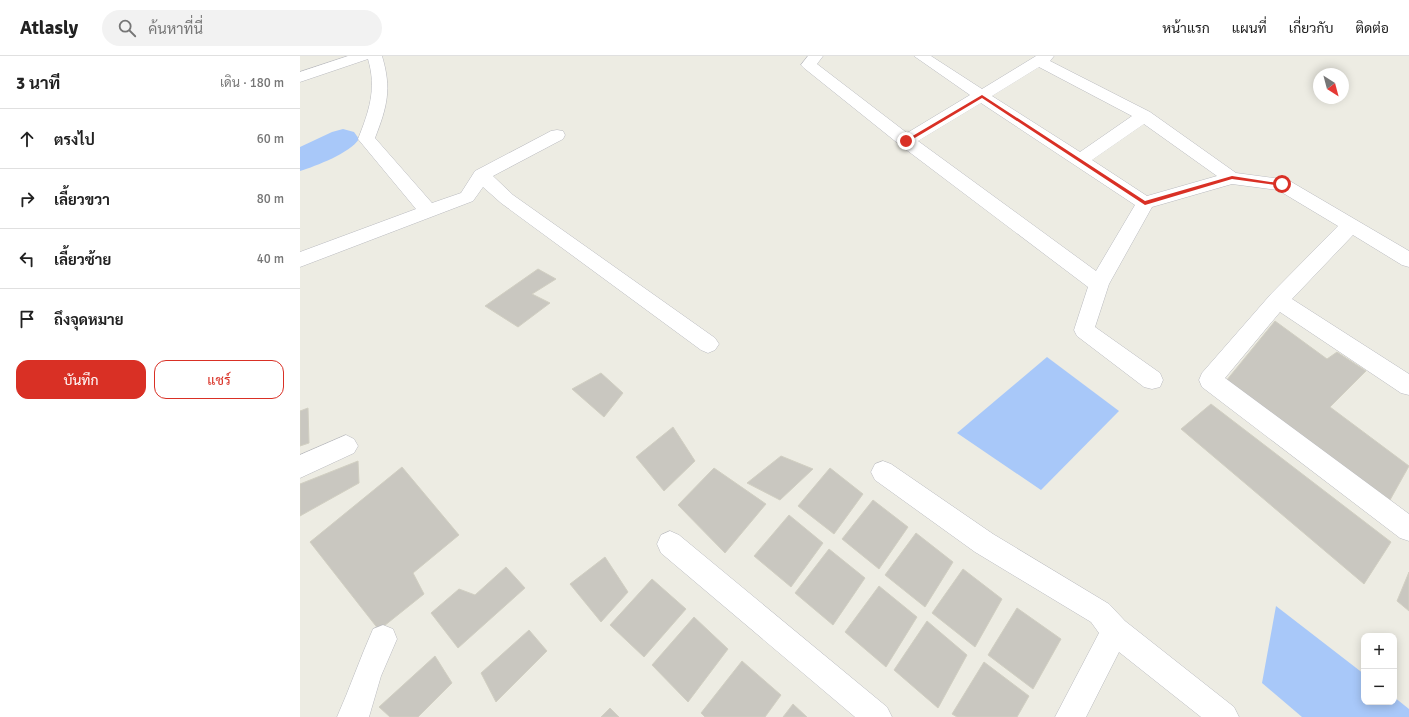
<!DOCTYPE html>
<html lang="th">
<meta charset="utf-8">
<style>
:root{--surface:#fff;--page:#f2f2f2;--text:#222;--muted:#767676;--line:#e0e0e0;--accent:#d93025}
body{margin:0;font-family:Signika,Sarabun,sans-serif;background:var(--page);color:var(--text)}
.controls{position:absolute;right:12px;bottom:12px;display:grid;overflow:hidden;border-radius:8px;box-shadow:0 2px 10px #0003}
.controls button{width:36px;height:36px;display:grid;place-items:center;padding:0;border:0;border-bottom:1px solid var(--line);background:var(--surface);color:var(--text);font:20px sans-serif}
.compass{position:absolute;left:1013px;top:12px;width:36px;height:36px;border-radius:50%;background:var(--surface);box-shadow:0 2px 10px #0003;rotate:144deg}
.stop{position:absolute;width:12px;height:12px;margin:-9px;border:3px solid #d93025;border-radius:50%;background:#fff}
.stop.end{background:#d93025;border-color:#fff;box-shadow:0 1px 4px #0008}
.list{margin:0;padding:0;list-style:none}
h2{display:flex;justify-content:space-between;align-items:center;height:52px;margin:0;padding:0 16px;font-size:17px}
h2 small{font-size:13px;font-weight:400;color:var(--muted)}
.list li{display:grid;grid-template-columns:26px 1fr auto;gap:12px;align-items:center;box-sizing:border-box;height:60px;padding:0 16px;border-top:1px solid var(--line)}
.list b{display:block;font-size:15px;white-space:nowrap}
.list em{font-size:13px;font-style:normal;color:var(--muted)}
.actions{display:flex;gap:8px;padding:12px 16px}
.actions a{flex:1;padding:9px 0;border:1px solid var(--accent);border-radius:12px;text-align:center;font-size:14px;color:var(--accent)}
.actions .main{background:var(--accent);color:#fff}
.icon{flex:none;width:22px;height:22px;fill:none;stroke:currentColor;stroke-width:2;stroke-linecap:round;stroke-linejoin:round}
.map{position:relative;flex:none;width:1109px;height:661px;overflow:hidden}
header{display:flex;align-items:center;gap:24px;box-sizing:border-box;height:56px;padding:0 20px;background:var(--surface);border-bottom:1px solid var(--line)}
header strong{font-size:19px}
nav{display:flex;gap:22px;margin-inline-start:auto;font-size:14px}
.search{width:280px;height:36px;background:var(--page);display:flex;align-items:center;gap:10px;box-sizing:border-box;padding:0 14px;border-radius:22px;color:var(--muted);font-size:15px}
main{display:flex}
aside{flex:1;background:var(--surface)}
.map>svg:first-child{display:block}
.water{fill:#a8c8f9}
.lines{fill:none;stroke-linecap:round;stroke-linejoin:round}
.river{fill:#a8c8f9;fill-rule:evenodd}
.building{fill:#c9c7c0;stroke:#d1cfc2}
.minor-casing{stroke:#b9babf;stroke-width:1}
.minor{fill:#fff;fill-rule:evenodd}
.route{fill:#d93025}
</style>
<header>
<strong>Atlasly</strong>
<div class="search"><svg class="icon" aria-label="search" viewBox="0 0 24 24"><circle cx="10" cy="10" r="6"/><path d="M15 15l6 6"/></svg>ค้นหาที่นี่</div>
<nav><a>หน้าแรก</a><a>แผนที่</a><a>เกี่ยวกับ</a><a>ติดต่อ</a></nav>
</header>
<main>
<aside>
<h2>3 นาที<small>เดิน · 180 m</small></h2>
<ul class="list">
<li><svg class="icon" aria-label="ahead" viewBox="0 0 24 24"><path d="M12 20V5M6 11l6-6 6 6"/></svg><div><b>ตรงไป</b></div><em>60 m</em></li>
<li><svg class="icon" aria-label="right" viewBox="0 0 24 24"><path d="M7 20v-9h11M14 6l5 5-5 5"/></svg><div><b>เลี้ยวขวา</b></div><em>80 m</em></li>
<li><svg class="icon" aria-label="left" viewBox="0 0 24 24"><path d="M17 20v-9H6M10 6l-5 5 5 5"/></svg><div><b>เลี้ยวซ้าย</b></div><em>40 m</em></li>
<li><svg class="icon" aria-label="arrive" viewBox="0 0 24 24"><path d="M6 21V4h12l-3 4 3 4H6"/></svg><div><b>ถึงจุดหมาย</b></div></li>
</ul>
<div class="actions"><a class="main">บันทึก</a><a>แชร์</a></div>
</aside>
<div class="map">
<svg width="1109" height="661" viewBox="0 0 1109 661">
<rect width="100%" height="100%" fill="#edece3"/>
<g class="water">
<path d="M 747,301 L 819,355 L 741,434 L 657,377 Z"/>
<path d="M 976,550 L 1064,618 L 1064,646 L 1094,646 L 1094,641 L 1109,653 L 1109,661 L 1002,661 L 962,627 Z"/>
</g>
<g class="lines">
<path class="river" d="M 43,73 L 54,76 L 59,83 C 50,97 16,110 0,115 L 0,91 L 32,76 Z"/>
</g>
<g class="building">
<path d="M 238,213 L 256,223 L 232,238 L 250,247 L 218,271 L 185,250 Z"/>
<path d="M 975,265 L 1027,303 L 1037,296 L 1066,315 L 1030,351 L 1109,410 L 1090,444 L 926,325 Z"/>
<path d="M 301,317 L 323,337 L 304,361 L 272,333 Z"/>
<path d="M 911,348 L 1091,486 L 1064,528 L 881,373 Z"/>
<path d="M 8,352 L 9,387 L 0,390 L 0,355 Z"/>
<path d="M 373,371 L 395,405 L 364,435 L 336,401 Z"/>
<path d="M 481,400 L 513,413 L 480,444 L 447,427 Z"/>
<path d="M 58,405 L 59,427 L 0,460 L 0,428 Z"/>
<path d="M 102,411 L 159,479 L 113,517 L 124,538 L 79,574 L 10,486 Z"/>
<path d="M 414,412 L 466,448 L 425,497 L 378,449 Z"/>
<path d="M 530,412 L 563,438 L 534,478 L 498,450 Z"/>
<path d="M 573,444 L 608,471 L 579,513 L 542,483 Z"/>
<path d="M 489,459 L 523,487 L 491,531 L 454,500 Z"/>
<path d="M 616,477 L 653,506 L 625,551 L 585,519 Z"/>
<path d="M 529,493 L 565,522 L 533,569 L 495,537 Z"/>
<path d="M 305,501 L 328,536 L 301,566 L 270,528 Z"/>
<path d="M 206,511 L 225,532 L 158,592 L 131,557 L 159,533 L 175,539 Z"/>
<path d="M 663,513 L 702,543 L 675,591 L 632,557 Z"/>
<path d="M 1109,516 L 1109,555 L 1097,545 Z"/>
<path d="M 352,523 L 386,553 L 344,601 L 310,569 Z"/>
<path d="M 579,530 L 617,561 L 586,611 L 545,576 Z"/>
<path d="M 717,552 L 761,583 L 733,633 L 688,599 Z"/>
<path d="M 394,561 L 428,593 L 388,646 L 352,609 Z"/>
<path d="M 627,565 L 667,599 L 638,652 L 594,614 Z"/>
<path d="M 229,574 L 247,595 L 196,646 L 181,617 Z"/>
<path d="M 135,600 L 152,627 L 118,661 L 90,661 L 79,651 Z"/>
<path d="M 442,605 L 481,639 L 465,661 L 405,661 L 401,657 Z"/>
<path d="M 684,606 L 729,640 L 717,661 L 657,661 L 652,658 Z"/>
<path d="M 493,648 L 507,661 L 483,661 Z"/>
<path d="M 310,652 L 319,661 L 301,661 Z"/>
</g>
<g class="lines">
<g class="minor-casing">
<g id="minor">
<path d="M 48,0 L 82,0 C 92,33 87,51 75,82 L 132,147 L 161,137 L 175,115 L 251,75 L 257,74 L 263,75 L 265,79 L 263,83 L 193,120 L 213,139 L 415,282 L 419,288 L 415,294 L 408,297 L 401,294 L 201,147 L 183,131 L 173,145 L 0,211 L 0,196 L 116,153 L 58,83 C 69,55 77,33 68,3 L 0,26 L 0,16 Z"/>
<path d="M 508,0 L 523,0 L 517,8 L 607,77 L 670,39 L 614,0 L 631,0 L 682,33 L 736,0 L 754,0 L 750,5 L 850,56 L 936,117 L 988,124 L 1109,195 L 1109,211 L 1102,209 L 1053,179 L 992,243 L 1109,318 L 1109,339 L 1101,337 L 980,256 L 925,322 L 1109,458 L 1109,485 L 1100,482 L 902,331 L 899,324 L 902,317 L 971,238 L 1038,170 L 978,134 L 932,128 L 852,151 L 809,228 L 795,271 L 860,317 L 863,324 L 860,331 L 852,333 L 844,331 L 777,280 L 774,274 L 788,231 L 600,89 L 504,12 L 501,9 ZM 739,11 L 832,60 L 780,96 L 692,40 ZM 681,47 L 835,149 L 796,215 L 618,85 ZM 844,68 L 917,120 L 847,140 L 792,104 Z"/>
<path d="M 46,379 L 54,383 L 58,390 L 54,397 L 0,422 L 0,399 Z"/>
<path d="M 583,405 L 591,408 L 693,478 L 809,548 L 825,565 L 934,651 L 939,661 L 901,661 L 819,596 L 786,661 L 755,661 L 799,577 L 791,566 L 675,496 L 575,424 L 571,416 L 575,408 Z"/>
<path d="M 370,475 L 379,479 L 587,651 L 592,661 L 555,661 L 361,497 L 357,488 L 361,479 Z"/>
<path d="M 83,569 L 93,573 L 97,583 L 81,620 L 69,661 L 37,661 C 50,632 60,602 73,573 Z"/>
</g>
</g>
<use href="#minor" class="minor"/>
</g>
<path class="route" d="M 682,39 L 845,145 L 932,120 L 984,128 L 982,130 L 932,123 L 845,149 L 682,42 L 608,86 L 604,85 Z"/>
</svg>
<div class="controls">
<button>+</button>
<button>−</button>
</div>
<svg class="compass" viewBox="-18 -18 36 36"><path d="M0-13l5 13h-10z" fill="#e53935"/><path d="M0 13l5-13h-10z" fill="#767676"/></svg>
<div class="stop" style="left:982px;top:128px"></div>
<div class="stop end" style="left:606px;top:85px"></div>
</div>
</main>
